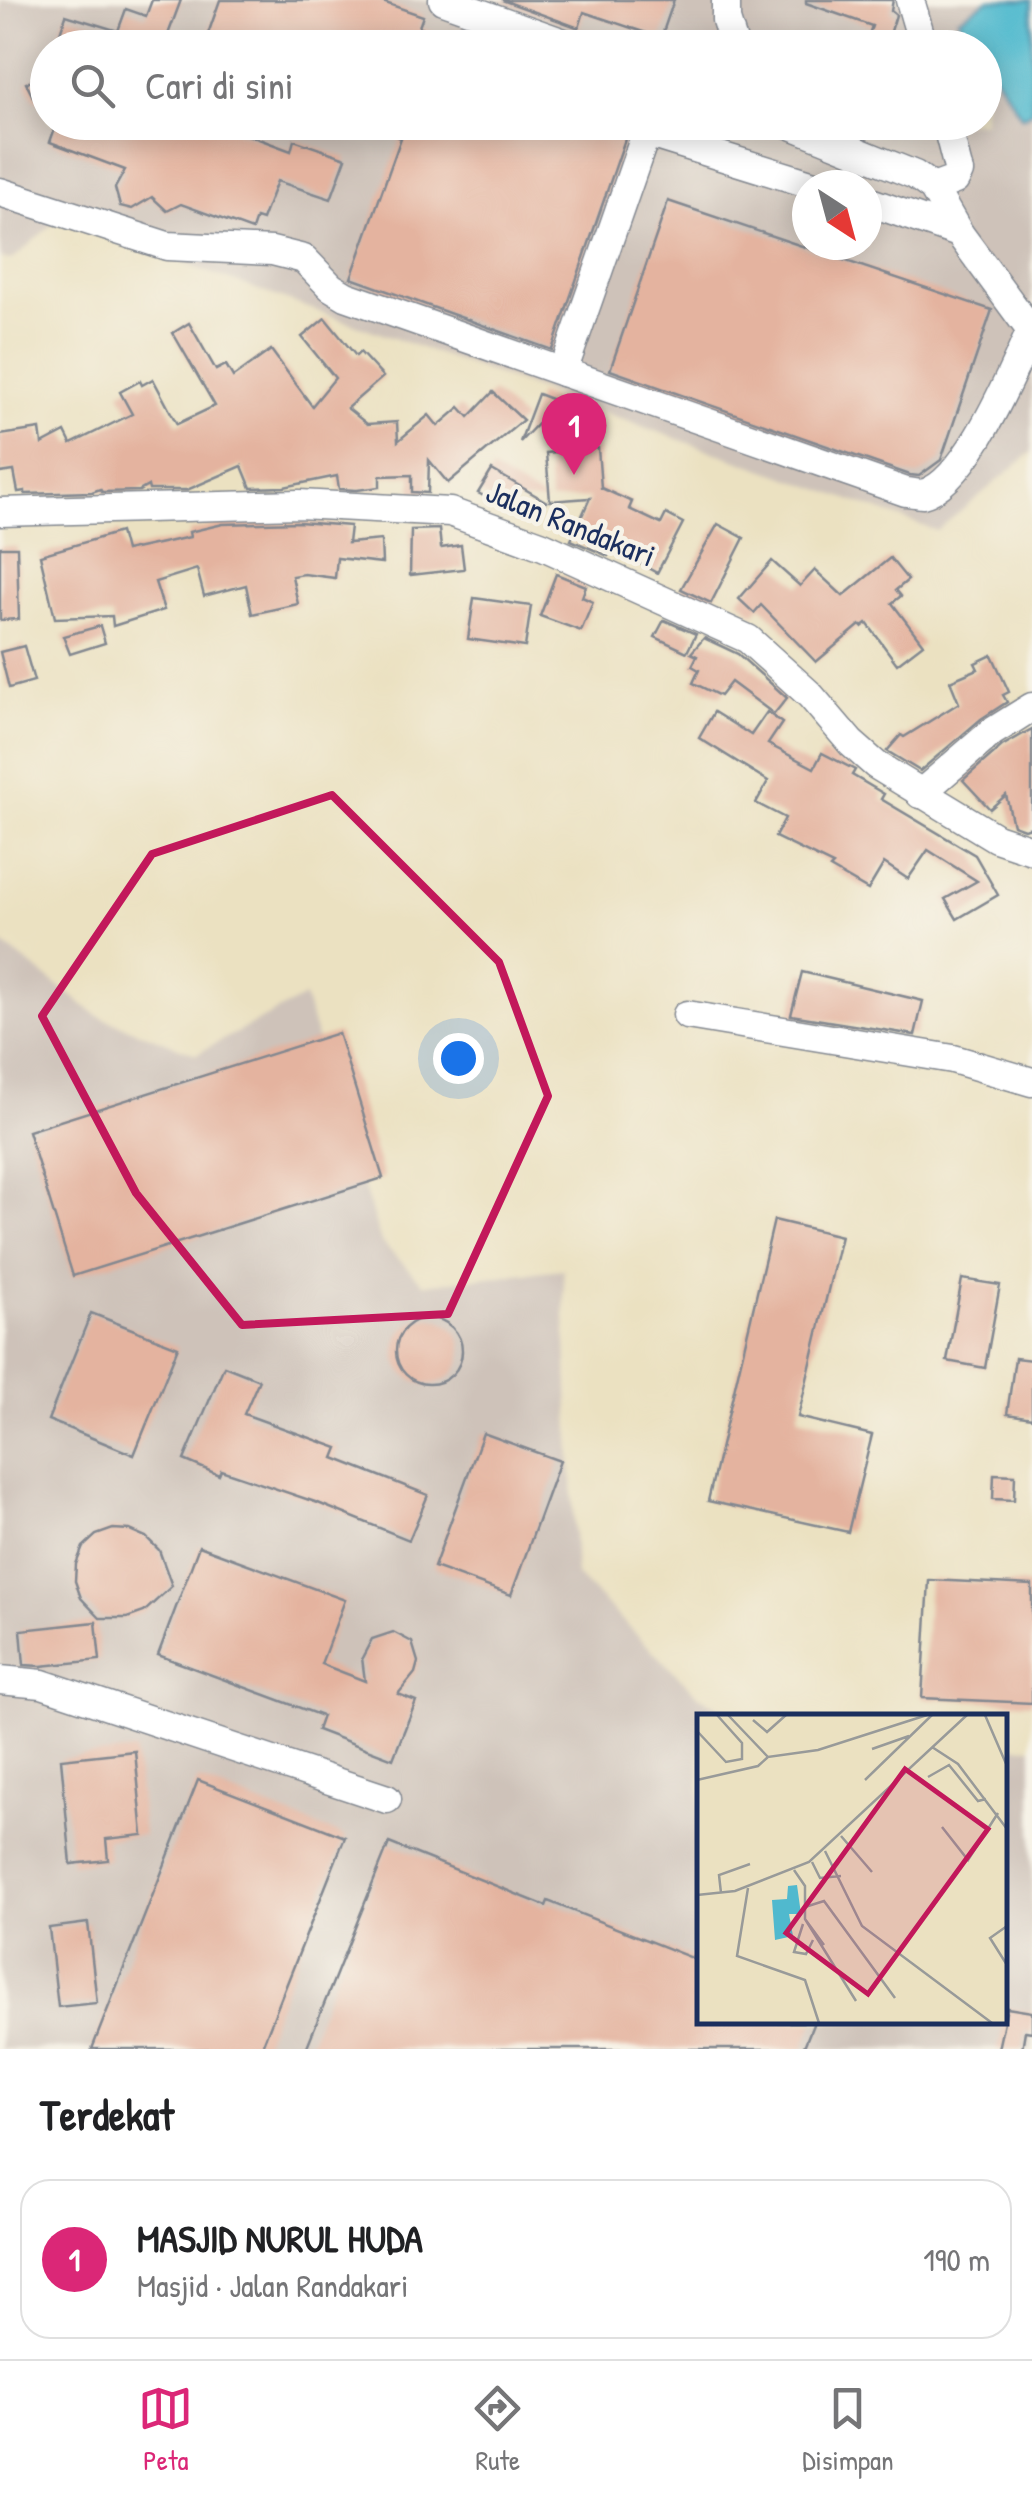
<!DOCTYPE html>
<html lang="id">
<meta charset="utf-8">
<style>
:root{--surface:#fff;--page:#f2f2f2;--text:#202124;--muted:#757577;--line:#e0e0e0;--accent:#db2777}
body{margin:0;font-family:"Patrick Hand",sans-serif;background:var(--page);color:var(--text)}
.compass{position:absolute;left:792px;top:170px;width:90px;height:90px;border-radius:50%;background:var(--surface);box-shadow:0 5px 25px #0003;rotate:144deg}
.you{position:absolute;left:458px;top:1058px;width:35px;height:35px;margin:-25px;border:8px solid #fff;border-radius:50%;background:#1a73e8;box-shadow:0 0 0 15px #1a73e833}
.badge{display:grid;place-items:center;width:65px;height:65px;border-radius:50%;background:var(--accent);color:#fff;font-size:32px;font-weight:700}
.pin{position:absolute;translate:-50% -82px;filter:drop-shadow(0 2px 5px #0008)}
.pin::after{content:'';position:absolute;top:52px;width:35px;height:30px;background:inherit;clip-path:polygon(0 0,100% 0,50% 100%)}
.list{margin:0;padding:0;list-style:none}
h2{display:flex;justify-content:space-between;align-items:center;height:130px;margin:0;padding:0 40px;font-size:42px}
h2 small{font-size:32px;font-weight:400;color:var(--muted)}
.list li{display:grid;grid-template-columns:65px 1fr auto;gap:30px;align-items:center;box-sizing:border-box;height:160px;margin:0 20px 20px;padding:0 20px;border:2px solid var(--line);border-radius:30px}
.list b{display:block;font-size:38px;white-space:nowrap}
.list p{margin:0;font-size:32px;white-space:nowrap;color:var(--muted)}
.list em{font-size:32px;font-style:normal;color:var(--muted)}
.icon{flex:none;width:55px;height:55px;fill:none;stroke:currentColor;stroke-width:2;stroke-linecap:round;stroke-linejoin:round}
.map{position:relative;flex:none;width:1032px;height:2049px;overflow:hidden}
.search{position:absolute;background:var(--surface);box-shadow:0 5px 25px #0003;left:30px;right:30px;top:30px;height:110px;display:flex;align-items:center;gap:25px;box-sizing:border-box;padding:0 35px;border-radius:55px;color:var(--muted);font-size:38px}
.sheet{height:310px;background:var(--surface)}
nav{display:flex;justify-content:space-around;align-items:center;box-sizing:border-box;height:140px;border-top:2px solid var(--line);background:var(--surface);font-size:28px;color:var(--muted)}
nav a{display:grid;justify-items:center;gap:5px}
nav .on{color:var(--accent)}
.map>svg:first-child{display:block}
.industrial{fill:#cec2b9;fill-rule:evenodd}
.water{fill:#50b9ce;stroke:#367496;stroke-width:2.5}
.building{fill:#e4b39f}
.lines{fill:none;stroke-linecap:round;stroke-linejoin:round}
.minor-casing{stroke:#838890;stroke-width:31}
.minor{stroke:#fff;stroke-width:28}
.marked{fill:none;stroke:#c2185b;stroke-width:8;stroke-linejoin:round}
.labels{text-anchor:middle;dominant-baseline:central;stroke-width:9;stroke-linejoin:round;paint-order:stroke}
.street-label{font-size:32px;fill:#1b2f5e;stroke:#f7f3e8}
.inset-road{fill:none;stroke:#989a99;stroke-width:2.5}
.view{fill:#c2185b;fill-opacity:0.15;stroke:#c2185b;stroke-width:5}
.inset-edge{fill:none;stroke:#1b2f5e;stroke-width:5}
</style>
<div class="map">
<svg width="1032" height="2049" viewBox="0 0 1032 2049">
<rect width="100%" height="100%" fill="#f7f3e8"/>
<filter id="ink" filterUnits="userSpaceOnUse"><feTurbulence type="fractalNoise" baseFrequency=".01" numOctaves="2"/><feDisplacementMap in="SourceGraphic" scale="20" xChannelSelector="R" yChannelSelector="G"/><feConvolveMatrix kernelMatrix="1 2 1 2 8 2 1 2 1" color-interpolation-filters="sRGB"/></filter>
<filter id="wash" filterUnits="userSpaceOnUse"><feTurbulence type="fractalNoise" baseFrequency=".0048" numOctaves="4" result="noise"/><feDisplacementMap in="SourceGraphic" scale="40" xChannelSelector="R" yChannelSelector="G"/><feGaussianBlur stdDeviation="2.25" result="paint"/><feColorMatrix in="noise" values="0 0 0 0 0 0 0 0 0 0 0 0 0 0 0 0 0 1.4 0 .05"/><feComposite in="paint" operator="in"/></filter>
<g filter="url(#wash)">
<rect width="100%" height="100%" fill="#ebe1c1"/>
<g class="industrial">
<path d="M 0,0 L 1032,0 L 1032,452 L 937,531 L 58,219 L 12,260 L 0,258 ZM 48,48 L 984,48 L 984,122 L 48,122 ZM 807,185 L 867,185 L 867,245 L 807,245 Z"/>
<path d="M 0,942 L 98,1016 L 196,1054 L 304,997 L 381,1242 L 424,1284 L 563,1269 L 576,1575 L 698,1695 L 734,1716 L 700,1716 L 700,2022 L 1004,2022 L 1005,1746 L 1032,1747 L 1032,2049 L 0,2049 Z"/>
</g>
<path class="water" d="M 988,0 L 1032,0 L 1032,111 L 1022,117 L 985,60 L 984,48 L 976,47 L 958,19 Z"/>
<g id="blocks">
<g class="building">
<path d="M 152,0 L 181,0 L 163,48 L 74,48 L 57,42 L 66,15 L 118,31 L 126,9 L 146,16 Z"/>
<path d="M 220,0 L 377,0 L 423,16 L 419,27 L 470,48 L 203,48 Z"/>
<path d="M 502,0 L 674,0 L 661,38 L 584,12 L 579,28 Z"/>
<path d="M 806,0 L 893,0 L 891,11 L 896,15 L 887,44 L 868,37 L 872,26 L 806,3 Z"/>
<path d="M 48,73 L 48,104 L 34,99 L 26,83 Z"/>
<path d="M 57,122 L 213,122 L 291,151 L 294,140 L 346,158 L 331,199 L 277,181 L 262,220 L 256,218 L 252,230 L 181,204 L 167,211 L 152,197 L 132,209 L 120,206 L 115,188 L 125,170 L 50,142 Z"/>
<path d="M 363,122 L 631,122 L 552,350 L 351,278 L 401,138 Z"/>
<path d="M 668,201 L 992,310 L 941,460 L 919,476 L 910,475 L 610,370 Z"/>
<path d="M 325,318 L 356,356 L 360,352 L 383,377 L 347,408 L 367,424 L 397,422 L 398,441 L 429,415 L 438,426 L 460,407 L 469,417 L 493,392 L 523,420 L 448,483 L 429,460 L 428,493 L 412,492 L 412,475 L 380,476 L 380,487 L 357,490 L 339,489 L 337,476 L 284,487 L 251,488 L 242,466 L 187,490 L 149,490 L 148,486 L 139,491 L 102,492 L 100,489 L 92,492 L 25,494 L 25,491 L 18,492 L 14,471 L 0,473 L 0,435 L 40,429 L 42,444 L 65,432 L 71,444 L 132,414 L 120,392 L 140,381 L 142,385 L 153,379 L 177,424 L 215,406 L 173,333 L 189,323 L 216,370 L 226,365 L 233,377 L 271,350 L 312,406 L 335,378 L 302,337 Z"/>
<path d="M 538,394 L 588,413 L 582,430 L 545,416 L 520,442 Z"/>
<path d="M 598,448 L 601,488 L 632,502 L 629,509 L 661,524 L 666,514 L 683,523 L 657,573 L 612,548 L 608,556 L 571,540 L 590,498 L 550,501 L 546,453 Z"/>
<path d="M 492,470 L 547,502 L 492,500 L 478,493 Z"/>
<path d="M 299,522 L 350,526 L 348,543 L 381,540 L 382,563 L 337,558 L 335,578 L 304,574 L 292,576 L 298,604 L 252,614 L 246,585 L 204,596 L 197,569 L 155,582 L 164,610 L 113,626 L 112,616 L 55,618 L 40,555 L 120,532 L 125,551 L 190,537 L 189,532 L 223,524 Z"/>
<path d="M 718,524 L 744,538 L 711,603 L 681,589 Z"/>
<path d="M 439,529 L 441,548 L 461,545 L 464,569 L 410,575 L 411,530 Z"/>
<path d="M 0,547 L 17,547 L 19,619 L 0,620 Z"/>
<path d="M 890,558 L 908,580 L 896,590 L 901,596 L 892,603 L 923,644 L 897,664 L 867,623 L 862,627 L 860,625 L 816,662 L 761,605 L 754,613 L 739,599 L 772,561 L 800,586 L 815,570 L 843,596 Z"/>
<path d="M 556,574 L 586,586 L 582,597 L 593,602 L 581,631 L 540,616 Z"/>
<path d="M 474,598 L 531,606 L 525,647 L 468,639 Z"/>
<path d="M 664,620 L 696,634 L 687,652 L 655,637 Z"/>
<path d="M 100,626 L 105,643 L 70,654 L 63,636 Z"/>
<path d="M 704,638 L 738,654 L 787,698 L 774,714 L 731,682 L 720,696 L 693,683 L 699,670 L 692,666 L 697,656 L 691,653 Z"/>
<path d="M 24,646 L 34,681 L 9,688 L 0,652 Z"/>
<path d="M 992,655 L 1009,692 L 1003,695 L 1007,702 L 981,719 L 920,771 L 887,751 L 901,735 L 904,737 L 959,703 L 950,681 L 978,669 L 975,663 Z"/>
<path d="M 714,712 L 751,735 L 767,712 L 782,723 L 768,744 L 814,768 L 822,753 L 855,770 L 852,775 L 884,794 L 881,799 L 975,855 L 998,895 L 957,919 L 945,899 L 977,881 L 928,850 L 908,879 L 884,863 L 868,890 L 830,868 L 833,865 L 775,837 L 785,818 L 756,803 L 768,781 L 699,738 Z"/>
<path d="M 1032,729 L 1032,827 L 1024,829 L 1013,825 L 1006,795 L 990,809 L 963,780 L 1002,746 Z"/>
<path d="M 802,972 L 923,1001 L 915,1035 L 791,1015 Z"/>
<path d="M 338,1033 L 383,1178 L 73,1276 L 28,1131 Z"/>
<path d="M 774,1220 L 841,1236 L 798,1417 L 872,1435 L 848,1532 L 708,1501 Z"/>
<path d="M 962,1279 L 1000,1285 L 985,1368 L 947,1361 Z"/>
<path d="M 91,1313 L 178,1347 L 134,1455 L 48,1420 Z"/>
<circle cx="429" cy="1351" r="33"/>
<path d="M 1015,1358 L 1032,1360 L 1032,1418 L 1007,1414 Z"/>
<path d="M 224,1366 L 259,1380 L 244,1414 L 338,1448 L 334,1458 L 428,1495 L 409,1540 L 318,1503 L 221,1470 L 219,1475 L 184,1460 Z"/>
<path d="M 483,1433 L 560,1461 L 511,1595 L 434,1567 Z"/>
<path d="M 994,1474 L 1015,1475 L 1014,1500 L 993,1499 Z"/>
<path d="M 113,1529 L 130,1530 L 146,1537 L 159,1550 L 172,1586 L 144,1612 L 127,1618 L 100,1618 L 81,1598 L 75,1581 L 76,1564 L 83,1547 L 96,1535 Z"/>
<path d="M 199,1546 L 345,1600 L 321,1664 L 365,1681 L 362,1658 L 372,1639 L 393,1632 L 412,1642 L 418,1662 L 415,1673 L 398,1694 L 416,1701 L 393,1759 L 317,1730 L 322,1716 L 158,1655 Z"/>
<path d="M 929,1580 L 1032,1585 L 1032,1703 L 922,1698 Z"/>
<path d="M 96,1622 L 100,1660 L 41,1666 L 24,1665 L 21,1630 Z"/>
<path d="M 135,1751 L 143,1835 L 106,1839 L 108,1860 L 71,1864 L 61,1759 Z"/>
<path d="M 198,1780 L 345,1837 L 261,2049 L 92,2049 Z"/>
<path d="M 389,1843 L 546,1906 L 548,1901 L 700,1961 L 700,2022 L 814,2022 L 803,2049 L 306,2049 Z"/>
<path d="M 88,1923 L 97,2003 L 58,2007 L 49,1928 Z"/>
<path d="M 1007,2008 L 1032,2012 L 1032,2032 L 1025,2031 L 1022,2049 L 998,2049 Z"/>
</g>
</g>
</g>
<g filter="url(#ink)">
<use href="#blocks" fill-opacity="0" stroke="#838890" stroke-width="2.5"/>
<g class="lines">
<g class="minor-casing">
<g id="minor">
<path d="M 443,0 L 578,48"/>
<path d="M 726,0 L 726,20 L 735,48"/>
<path d="M 910,0 L 924,48"/>
<path d="M 784,122 L 915,175 L 933,188 L 959,233"/>
<path d="M 646,133 L 814,185"/>
<path d="M 933,188 L 955,180 L 959,172 L 946,122"/>
<path d="M 0,192 L 167,246 L 272,251 L 304,259 L 331,287 L 346,296 L 906,492 C 908,492 921,494 922,494 C 967,484 1013,369 1031,331"/>
<path d="M 867,201 L 959,233 L 1032,332"/>
<path d="M 563,372 L 650,122"/>
<path d="M 0,512 L 299,504 L 450,512 L 543,546 L 748,639 L 810,695 L 851,743 L 876,765 L 996,838 L 1032,850"/>
<path d="M 920,794 L 992,732 L 1032,707"/>
<path d="M 687,1015 L 953,1059 L 1032,1082"/>
<path d="M 0,1680 L 42,1684 L 387,1799"/>
</g>
</g>
<use href="#minor" class="minor"/>
</g>
</g>
<path class="marked" d="M 332,795 L 499,962 L 548,1096 L 448,1314 L 242,1325 L 136,1193 L 42,1016 L 152,854 Z"/>
<g class="labels">
<g class="street-label">
<text transform="translate(571 523) rotate(22)">Jalan Randakari</text>
</g>
</g>
<g transform="translate(697 1714)">
<rect width="310" height="310" fill="#ebe1c1"/>
<path d="M 100,171 L 104,200 L 92,200 L 96,222 L 78,226 L 75,186 L 90,185 L 91,172 Z" fill="#50b9ce"/>
<path class="inset-road" d="M 31,1 L 71,43 L 121,36 L 230,1M 288,1 L 310,52M 56,6 L 70,18 L 89,1M 0,17 L 29,48 L 45,45 L 45,29 L 20,1M 235,33 L 261,50 L 310,115M 175,35 L 212,22M 231,63 L 252,51 L 281,87 L 289,85M 0,66 L 61,52 L 71,43M 168,66 L 235,1M 245,113 L 271,146 L 301,99M 144,122 L 175,158M 128,137 L 165,212 L 295,309M 115,148 L 123,164 L 144,162M 97,156 L 108,172 L 108,205 L 127,231M 51,174 L 40,242 L 108,266 L 122,309M 24,179 L 22,161 L 53,150M 0,181 L 38,177 L 112,148 L 270,1M 108,193 L 127,187 L 198,284M 108,205 L 159,287M 106,210 L 97,238 L 109,240 L 116,226M 310,212 L 293,224 L 310,251"/>
<path class="view" d="M 208,55 L 291,115 L 171,280 L 89,219 Z"/>
<rect width="310" height="310" class="inset-edge"/>
</g>
</svg>
<svg class="compass" viewBox="-18 -18 36 36"><path d="M0-13l5 13h-10z" fill="#e53935"/><path d="M0 13l5-13h-10z" fill="#757577"/></svg>
<div class="you"></div>
<div class="pin badge" style="left:574px;top:475px">1</div>
<div class="search"><svg class="icon" aria-label="search" viewBox="0 0 24 24"><circle cx="10" cy="10" r="6"/><path d="M15 15l6 6"/></svg>Cari di sini</div>
</div>
<section class="sheet">
<h2>Terdekat<small></small></h2>
<ul class="list">
<li><span class="badge">1</span><div><b>MASJID NURUL HUDA</b><p>Masjid · Jalan Randakari</p></div><em>190 m</em></li>
</ul>
</section>
<nav>
<a class="on"><svg class="icon" aria-label="map" viewBox="0 0 24 24"><path d="M3 6l6-2 6 2 6-2v14l-6 2-6-2-6 2zM9 4v14M15 6v14"/></svg>Peta</a>
<a><svg class="icon" aria-label="directions" viewBox="0 0 24 24"><path d="M12 3l9 9-9 9-9-9zM9 14v-3h6M13 9l2 2-2 2"/></svg>Rute</a>
<a><svg class="icon" aria-label="saved" viewBox="0 0 24 24"><path d="M7 4h10v16l-5-4-5 4z"/></svg>Disimpan</a>
</nav>
